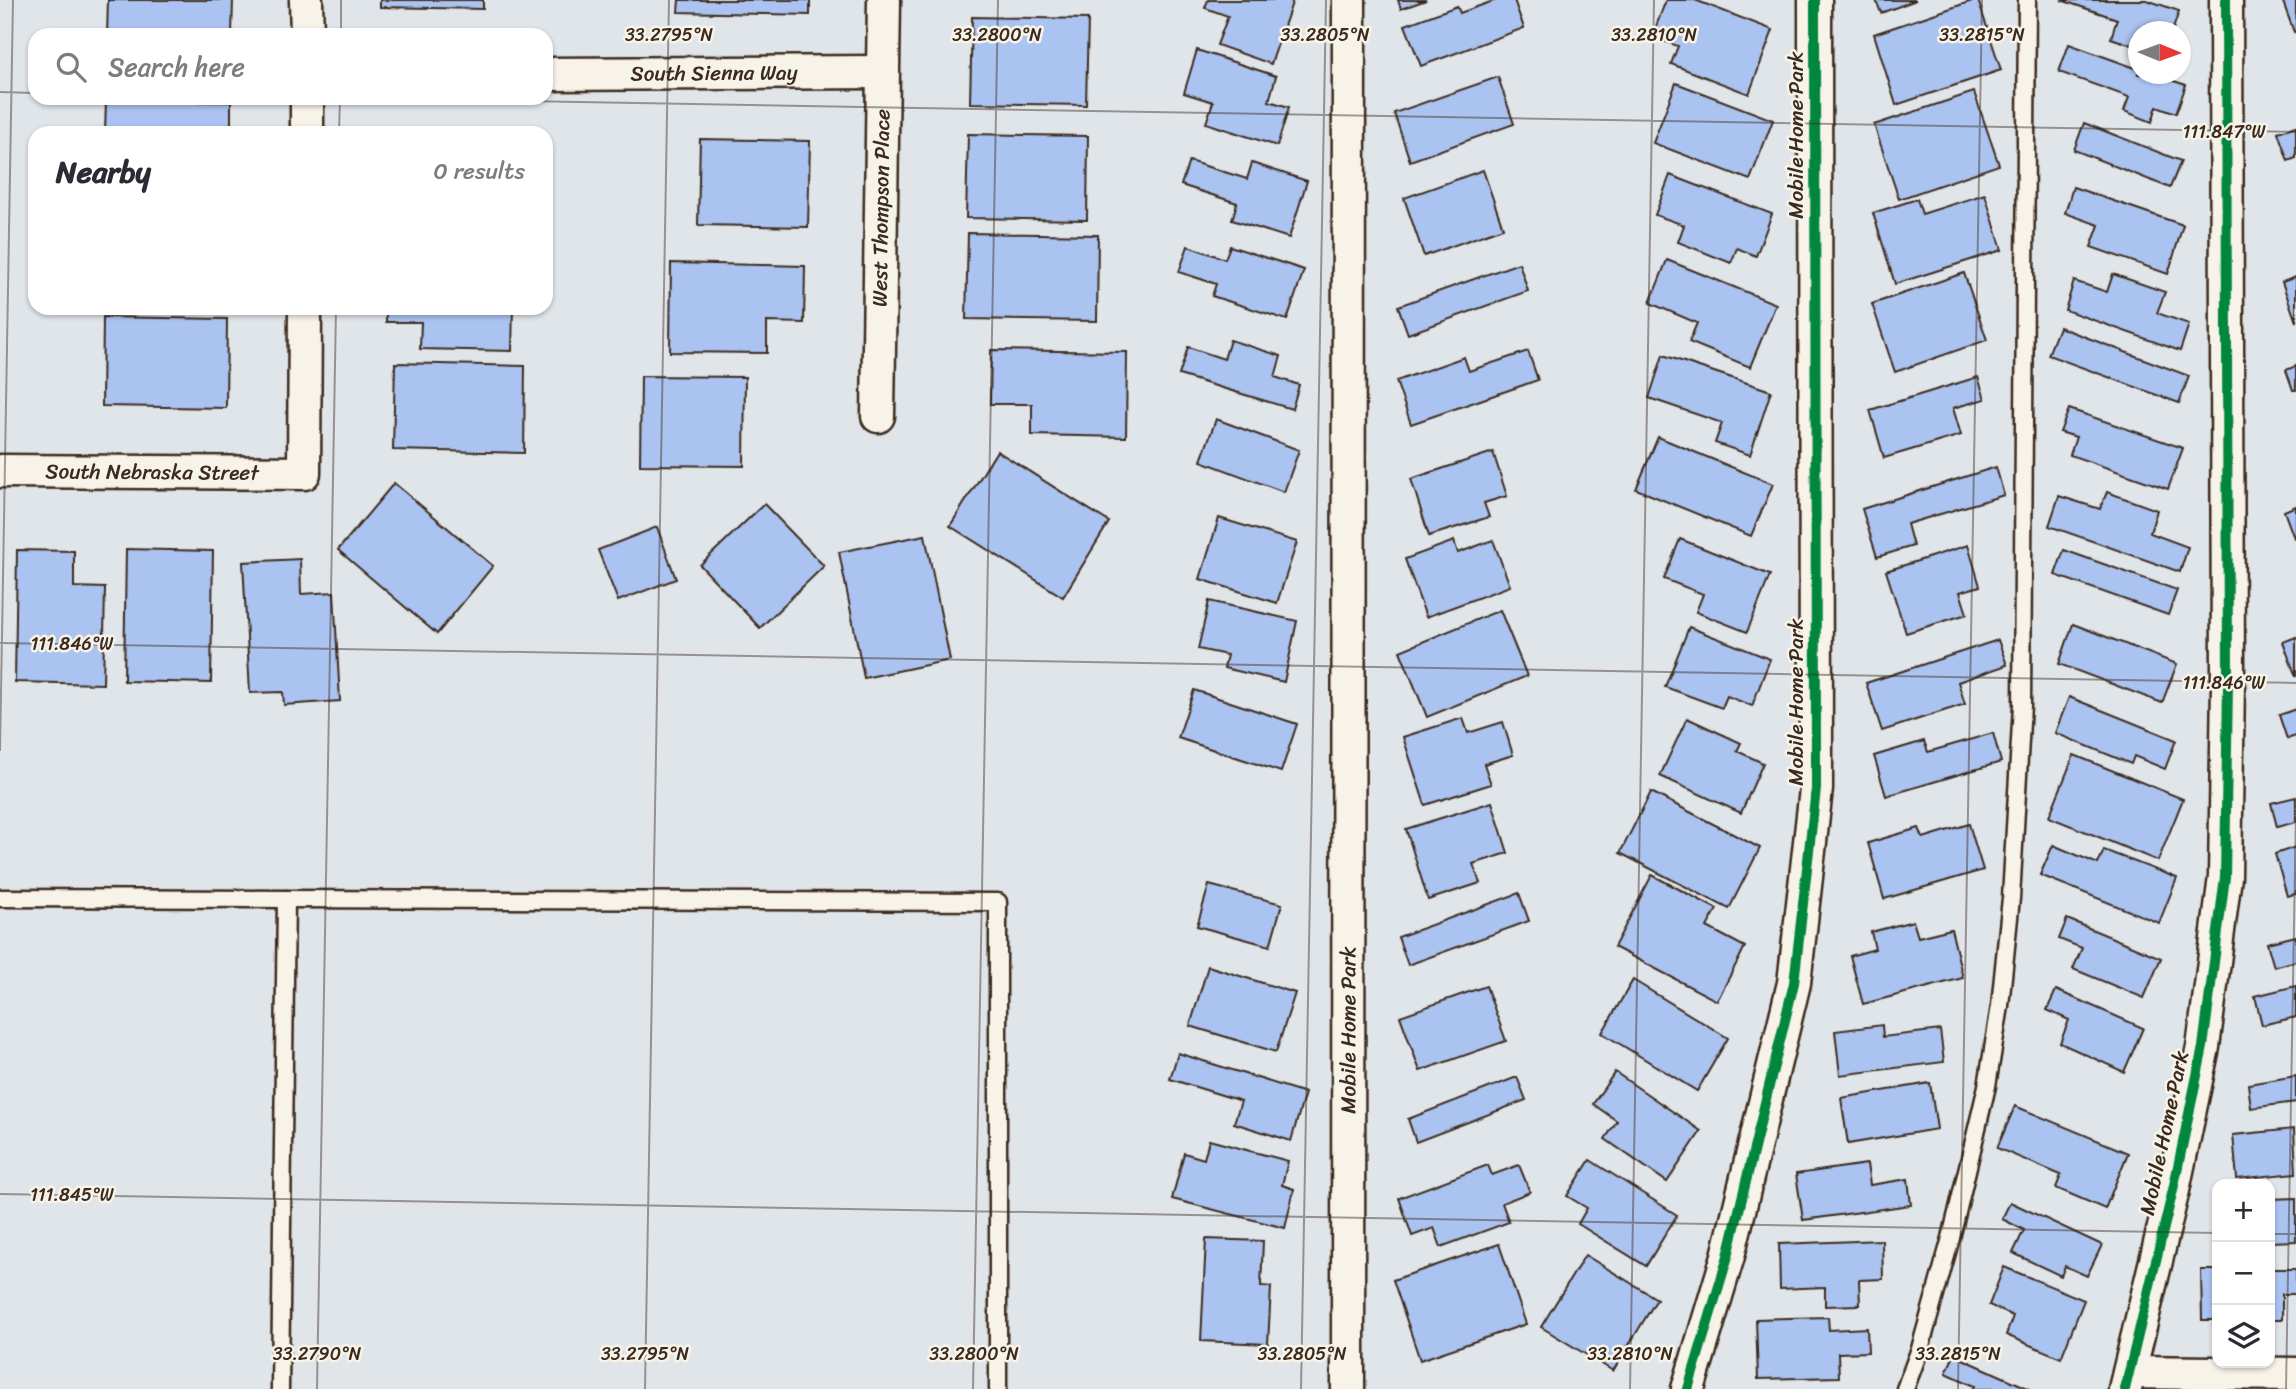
<!DOCTYPE html>
<meta charset="utf-8">
<style>
:root{--surface:#fff;--page:#f7f7f7;--text:#2b2b33;--muted:#7c7c81;--line:#e1e1e2}
body{margin:0;font-family:Sriracha,sans-serif;background:var(--page);color:var(--text)}
.controls{position:absolute;right:21px;bottom:21px;display:grid;overflow:hidden;border-radius:14px;box-shadow:0 2px 5px #0004}
.controls button{width:63px;height:63px;display:grid;place-items:center;padding:0;border:0;border-bottom:2px solid var(--line);background:var(--surface);color:var(--text);font:35px sans-serif}
.compass{position:absolute;left:2128px;top:21px;width:63px;height:63px;border-radius:50%;background:var(--surface);box-shadow:0 2px 5px #0004;rotate:91deg}
.list{margin:0;padding:0;list-style:none}
h2{display:flex;justify-content:space-between;align-items:center;height:91px;margin:0;padding:0 28px;font-size:30px}
h2 small{font-size:23px;font-weight:400;color:var(--muted)}
.icon{flex:none;width:38px;height:38px;fill:none;stroke:currentColor;stroke-width:2;stroke-linecap:round;stroke-linejoin:round}
.map{position:relative;flex:none;width:2296px;height:1389px;overflow:hidden}
.search{position:absolute;background:var(--surface);box-shadow:0 2px 5px #0004;left:28px;top:28px;width:525px;height:77px;display:flex;align-items:center;gap:18px;box-sizing:border-box;padding:0 24px;border-radius:21px;color:var(--muted);font-size:26px}
.panel{position:absolute;background:var(--surface);box-shadow:0 2px 5px #0004;left:28px;top:126px;width:525px;height:189px;border-radius:21px}
.map>svg:first-child{display:block}
.building{fill:#abc3f0;stroke:#3b2a1e;stroke-width:2}
.lines{fill:none;stroke-linecap:round;stroke-linejoin:round}
.lane-casing{stroke:#3b2a1e;stroke-width:21}
.street-casing{stroke:#3b2a1e;stroke-width:37}
.lane{stroke:#f7f3e8;stroke-width:16}
.street{stroke:#f7f3e8;stroke-width:32}
.cycleway-casing{stroke:#f7f3e8;stroke-width:15}
.cycleway{stroke:#00873e;stroke-width:10}
.ticks{fill:none;stroke:#3b2a1e;stroke-width:2;stroke-opacity:0.45}
.labels{text-anchor:middle;dominant-baseline:central;stroke-width:5;stroke-linejoin:round;paint-order:stroke}
.street-label{font-size:21px;fill:#3b2a1e;stroke:#f7f3e8}
.ticks-label{font-size:18px;text-anchor:middle;fill:#3b2a1e;stroke:#f7f3e8;stroke-width:5;stroke-linejoin:round;paint-order:stroke}
</style>
<div class="map">
<svg width="2296" height="1389" viewBox="0 0 2296 1389">
<rect width="100%" height="100%" fill="#e0e5ea"/>
<filter id="ink" filterUnits="userSpaceOnUse"><feTurbulence type="fractalNoise" baseFrequency=".0143" numOctaves="2"/><feDisplacementMap in="SourceGraphic" scale="14" xChannelSelector="R" yChannelSelector="G"/><feConvolveMatrix kernelMatrix="1 2 1 2 8 2 1 2 1" color-interpolation-filters="sRGB"/></filter>
<g filter="url(#ink)">
<g class="building">
<path d="M 108,0 L 233,0 L 232,35 L 107,35 Z"/>
<path d="M 380,0 L 483,0 L 483,9 L 380,7 Z"/>
<path d="M 679,0 L 810,0 L 810,15 L 678,12 Z"/>
<path d="M 1208,0 L 1293,0 L 1271,64 L 1217,45 L 1228,16 L 1205,8 Z"/>
<path d="M 1398,0 L 1426,0 L 1401,9 Z"/>
<path d="M 1496,0 L 1514,0 L 1524,28 L 1421,66 L 1405,25 L 1457,6 L 1460,13 Z"/>
<path d="M 1666,0 L 1695,0 L 1773,30 L 1749,94 L 1671,64 L 1678,46 L 1652,37 Z"/>
<path d="M 1876,0 L 1916,0 L 1881,13 Z"/>
<path d="M 1975,0 L 1978,0 L 2001,70 L 1896,105 L 1874,34 Z"/>
<path d="M 2061,0 L 2147,0 L 2179,11 L 2172,32 L 2138,32 L 2138,47 L 2111,38 L 2117,19 Z"/>
<path d="M 2289,0 L 2296,0 L 2296,31 L 2294,32 L 2283,2 Z"/>
<path d="M 972,17 L 1088,19 L 1086,105 L 970,103 Z"/>
<path d="M 2069,44 L 2138,69 L 2138,74 L 2152,74 L 2186,85 L 2176,113 L 2157,106 L 2152,122 L 2124,111 L 2129,97 L 2059,72 Z"/>
<path d="M 1197,50 L 1276,76 L 1269,101 L 1289,107 L 1277,146 L 1206,123 L 1213,102 L 1184,93 Z"/>
<path d="M 1498,77 L 1514,124 L 1410,161 L 1394,113 Z"/>
<path d="M 1676,83 L 1773,120 L 1750,180 L 1653,143 Z"/>
<path d="M 1974,92 L 1999,165 L 1899,199 L 1874,125 Z"/>
<path d="M 106,100 L 231,102 L 231,133 L 105,133 Z"/>
<path d="M 2084,123 L 2181,161 L 2170,188 L 2074,150 Z"/>
<path d="M 2296,126 L 2296,158 L 2288,161 L 2278,132 Z"/>
<path d="M 968,134 L 1088,136 L 1087,220 L 966,218 Z"/>
<path d="M 700,139 L 810,141 L 808,227 L 698,225 Z"/>
<path d="M 1189,161 L 1247,179 L 1252,163 L 1307,181 L 1289,238 L 1232,220 L 1237,203 L 1181,185 Z"/>
<path d="M 1483,170 L 1503,228 L 1424,256 L 1404,198 Z"/>
<path d="M 1670,175 L 1772,214 L 1756,256 L 1737,248 L 1731,263 L 1678,242 L 1684,225 L 1655,215 Z"/>
<path d="M 2073,187 L 2183,225 L 2168,274 L 2091,247 L 2099,225 L 2065,213 Z"/>
<path d="M 1985,194 L 2002,250 L 1895,284 L 1873,213 L 1917,199 L 1922,214 Z"/>
<path d="M 968,233 L 1098,235 L 1097,321 L 966,319 Z"/>
<path d="M 1188,246 L 1225,259 L 1230,246 L 1304,270 L 1287,320 L 1212,296 L 1216,284 L 1179,272 Z"/>
<path d="M 1667,260 L 1776,304 L 1750,367 L 1689,342 L 1697,323 L 1650,303 Z"/>
<path d="M 671,263 L 805,266 L 804,323 L 767,322 L 767,353 L 670,352 Z"/>
<path d="M 1519,263 L 1528,291 L 1408,334 L 1398,306 Z"/>
<path d="M 1964,273 L 1987,340 L 1895,372 L 1872,304 Z"/>
<path d="M 2113,274 L 2165,292 L 2157,313 L 2189,324 L 2180,351 L 2065,310 L 2074,281 L 2107,292 Z"/>
<path d="M 2296,277 L 2296,322 L 2282,282 Z"/>
<path d="M 386,308 L 513,308 L 512,351 L 420,349 L 421,322 L 386,322 Z"/>
<path d="M 103,317 L 227,319 L 226,408 L 102,406 Z"/>
<path d="M 2059,327 L 2189,376 L 2179,403 L 2048,355 Z"/>
<path d="M 1230,340 L 1281,356 L 1275,377 L 1299,385 L 1292,409 L 1179,375 L 1188,347 L 1224,359 Z"/>
<path d="M 991,350 L 1127,352 L 1126,437 L 1032,435 L 1032,404 L 990,404 Z"/>
<path d="M 1528,351 L 1538,380 L 1411,424 L 1396,381 L 1464,357 L 1469,371 Z"/>
<path d="M 1663,355 L 1771,391 L 1750,455 L 1715,443 L 1722,423 L 1649,398 Z"/>
<path d="M 395,363 L 525,366 L 524,453 L 393,450 Z"/>
<path d="M 2296,366 L 2296,390 L 2293,390 L 2286,370 Z"/>
<path d="M 641,376 L 745,377 L 744,466 L 640,465 Z"/>
<path d="M 1978,377 L 1985,399 L 1953,408 L 1961,435 L 1884,458 L 1870,410 Z"/>
<path d="M 2069,409 L 2183,448 L 2168,489 L 2070,455 L 2076,437 L 2060,432 Z"/>
<path d="M 1216,419 L 1299,450 L 1284,492 L 1201,461 Z"/>
<path d="M 1658,437 L 1773,484 L 1751,536 L 1636,489 Z"/>
<path d="M 997,451 L 1109,522 L 1063,597 L 950,526 Z"/>
<path d="M 1493,452 L 1507,496 L 1484,503 L 1489,517 L 1429,536 L 1411,479 Z"/>
<path d="M 1996,467 L 2004,495 L 1907,524 L 1913,546 L 1877,557 L 1862,509 Z"/>
<path d="M 394,483 L 493,566 L 437,634 L 338,550 Z"/>
<path d="M 2107,492 L 2157,510 L 2150,533 L 2188,547 L 2180,572 L 2049,526 L 2059,496 L 2100,509 Z"/>
<path d="M 764,504 L 824,566 L 760,628 L 700,565 Z"/>
<path d="M 2296,506 L 2296,537 L 2294,538 L 2284,511 Z"/>
<path d="M 1219,518 L 1297,542 L 1277,603 L 1200,579 Z"/>
<path d="M 657,527 L 676,579 L 618,601 L 598,550 Z"/>
<path d="M 925,535 L 950,660 L 864,678 L 839,552 Z"/>
<path d="M 1680,539 L 1770,575 L 1747,632 L 1696,612 L 1703,594 L 1664,579 Z"/>
<path d="M 1493,540 L 1510,586 L 1426,617 L 1405,559 L 1454,541 L 1458,553 Z"/>
<path d="M 1968,545 L 1980,586 L 1960,592 L 1967,614 L 1906,633 L 1886,571 Z"/>
<path d="M 126,549 L 213,551 L 211,683 L 124,681 Z"/>
<path d="M 17,550 L 74,551 L 74,587 L 105,588 L 103,684 L 15,682 Z"/>
<path d="M 2064,550 L 2177,590 L 2168,615 L 2055,575 Z"/>
<path d="M 300,559 L 301,594 L 334,592 L 340,701 L 284,705 L 283,692 L 250,693 L 243,562 Z"/>
<path d="M 1209,601 L 1297,621 L 1284,682 L 1224,668 L 1227,655 L 1198,649 Z"/>
<path d="M 1500,610 L 1527,676 L 1427,717 L 1400,651 Z"/>
<path d="M 2073,624 L 2177,664 L 2162,703 L 2059,664 Z"/>
<path d="M 1689,627 L 1770,659 L 1752,706 L 1727,696 L 1722,708 L 1665,687 Z"/>
<path d="M 2296,637 L 2296,677 L 2283,642 Z"/>
<path d="M 1998,640 L 2007,665 L 1958,682 L 1965,704 L 1882,731 L 1866,683 Z"/>
<path d="M 1194,690 L 1297,724 L 1281,772 L 1178,738 Z"/>
<path d="M 2069,697 L 2176,740 L 2165,769 L 2134,756 L 2131,764 L 2055,733 Z"/>
<path d="M 2296,709 L 2296,736 L 2287,739 L 2279,715 Z"/>
<path d="M 1463,718 L 1468,733 L 1503,722 L 1513,755 L 1484,764 L 1491,784 L 1425,805 L 1403,737 Z"/>
<path d="M 1687,718 L 1741,743 L 1737,751 L 1763,763 L 1741,813 L 1660,776 Z"/>
<path d="M 1993,733 L 2001,762 L 1886,796 L 1874,756 L 1924,741 L 1928,752 Z"/>
<path d="M 2074,755 L 2183,799 L 2158,861 L 2049,817 Z"/>
<path d="M 1651,792 L 1760,848 L 1729,909 L 1620,853 Z"/>
<path d="M 2296,797 L 2296,822 L 2277,827 L 2271,803 Z"/>
<path d="M 1492,802 L 1508,853 L 1473,864 L 1480,883 L 1428,900 L 1406,829 Z"/>
<path d="M 1969,824 L 1983,870 L 1884,899 L 1868,843 L 1919,828 L 1923,838 Z"/>
<path d="M 2053,845 L 2098,864 L 2104,850 L 2177,878 L 2159,923 L 2040,875 Z"/>
<path d="M 2296,847 L 2296,894 L 2287,896 L 2275,854 Z"/>
<path d="M 1652,875 L 1717,909 L 1707,927 L 1745,947 L 1717,1001 L 1614,947 Z"/>
<path d="M 1209,885 L 1282,904 L 1270,946 L 1197,926 Z"/>
<path d="M 1519,893 L 1529,921 L 1408,965 L 1398,937 Z"/>
<path d="M 2067,919 L 2161,958 L 2144,998 L 2073,969 L 2082,948 L 2059,939 Z"/>
<path d="M 1913,921 L 1918,937 L 1951,929 L 1963,978 L 1863,1004 L 1850,956 L 1875,949 L 1871,932 Z"/>
<path d="M 2296,936 L 2296,961 L 2274,967 L 2267,943 Z"/>
<path d="M 1208,966 L 1295,993 L 1276,1052 L 1190,1026 Z"/>
<path d="M 1633,980 L 1728,1038 L 1697,1091 L 1602,1033 Z"/>
<path d="M 1486,986 L 1506,1041 L 1420,1071 L 1400,1016 Z"/>
<path d="M 2296,986 L 2296,1017 L 2262,1025 L 2255,996 Z"/>
<path d="M 2056,990 L 2143,1028 L 2124,1072 L 2060,1043 L 2069,1020 L 2047,1010 Z"/>
<path d="M 1882,1025 L 1883,1037 L 1940,1030 L 1944,1062 L 1840,1075 L 1835,1031 Z"/>
<path d="M 1178,1053 L 1305,1093 L 1291,1141 L 1234,1123 L 1241,1101 L 1170,1079 Z"/>
<path d="M 1615,1072 L 1701,1131 L 1667,1182 L 1605,1139 L 1617,1121 L 1593,1104 Z"/>
<path d="M 2296,1076 L 2296,1102 L 2251,1108 L 2248,1084 Z"/>
<path d="M 1517,1077 L 1526,1100 L 1416,1142 L 1408,1119 Z"/>
<path d="M 1930,1083 L 1937,1129 L 1848,1144 L 1841,1098 Z"/>
<path d="M 2015,1106 L 2128,1153 L 2105,1209 L 2056,1188 L 2061,1175 L 1997,1148 Z"/>
<path d="M 2294,1129 L 2296,1173 L 2237,1179 L 2233,1135 Z"/>
<path d="M 1209,1140 L 1288,1161 L 1282,1185 L 1294,1189 L 1285,1228 L 1172,1199 L 1184,1153 L 1204,1159 Z"/>
<path d="M 1590,1160 L 1677,1215 L 1646,1266 L 1578,1224 L 1587,1208 L 1567,1196 Z"/>
<path d="M 1867,1164 L 1870,1185 L 1908,1179 L 1911,1205 L 1803,1220 L 1796,1174 Z"/>
<path d="M 1488,1165 L 1492,1175 L 1519,1165 L 1530,1192 L 1502,1203 L 1509,1222 L 1441,1247 L 1434,1228 L 1412,1236 L 1399,1198 Z"/>
<path d="M 2296,1198 L 2296,1241 L 2270,1242 L 2270,1199 Z"/>
<path d="M 2010,1202 L 2102,1245 L 2087,1276 L 2065,1266 L 2061,1276 L 2013,1253 L 2024,1230 L 2002,1219 Z"/>
<path d="M 1206,1239 L 1263,1241 L 1261,1286 L 1271,1287 L 1268,1344 L 1201,1341 Z"/>
<path d="M 1882,1240 L 1883,1279 L 1859,1280 L 1860,1305 L 1825,1306 L 1825,1287 L 1780,1289 L 1779,1244 Z"/>
<path d="M 1499,1244 L 1526,1324 L 1420,1360 L 1393,1280 Z"/>
<path d="M 1585,1255 L 1657,1299 L 1613,1371 L 1541,1327 Z"/>
<path d="M 2004,1267 L 2084,1300 L 2061,1358 L 2006,1335 L 2013,1316 L 1989,1305 Z"/>
<path d="M 2270,1269 L 2296,1269 L 2296,1294 L 2282,1294 L 2282,1320 L 2270,1320 Z"/>
<path d="M 2201,1270 L 2217,1270 L 2217,1320 L 2202,1320 Z"/>
<path d="M 1828,1317 L 1829,1330 L 1867,1328 L 1868,1352 L 1838,1353 L 1839,1377 L 1758,1379 L 1756,1319 Z"/>
<path d="M 1954,1355 L 2030,1389 L 1973,1389 L 1975,1386 L 1946,1373 Z"/>
</g>
<g class="lines">
<g class="lane-casing">
<g id="lane">
<path d="M 0,898 L 286,899 L 280,1389"/>
<path d="M 286,899 L 998,902 L 998,1389"/>
<path d="M 1905,1389 L 1920,1349 L 1951,1238 L 1987,1086 L 2000,1006 L 2011,898 L 2022,705 L 2027,0"/>
</g>
</g>
<g class="street-casing">
<g id="street">
<path d="M 306,0 L 307,35"/>
<path id="s1" d="M 546,74 L 882,72"/>
<path d="M 307,133 L 307,98"/>
<path id="s2" d="M 878,416 L 884,0"/>
<path id="s3" d="M 0,471 L 304,473 L 305,308"/>
<path d="M 2131,1372 L 2296,1374"/>
<path id="s4" d="M 1348,1389 L 1349,0"/>
<path d="M 1688,1389 L 1728,1256 L 1794,983 L 1816,789 L 1815,0"/>
<path d="M 2125,1389 L 2173,1190 L 2203,1047 L 2225,877 L 2228,683 L 2226,0"/>
</g>
</g>
<use href="#lane" class="lane"/>
<use href="#street" class="street"/>
<g class="cycleway-casing">
<g id="cycleway">
<path d="M 1688,1389 L 1728,1256 L 1794,983 L 1816,789 L 1815,0"/>
<path d="M 2125,1389 L 2173,1190 L 2203,1047 L 2225,877 L 2228,683 L 2226,0"/>
</g>
</g>
<use href="#cycleway" class="cycleway"/>
</g>
</g>
<path class="ticks" d="M 341,35 L 341,0M 0,92 L 35,93M 350,98 L 2296,132M 339,133 L 340,98M 0,643 L 2296,683M 0,751 L 13,0M 0,1194 L 2217,1233M 2270,1234 L 2296,1234M 317,1389 L 336,308M 645,1389 L 669,0M 973,1389 L 998,0M 1301,1389 L 1326,0M 1630,1389 L 1654,0M 1958,1389 L 1982,0M 2286,1389 L 2296,809"/>
<g class="labels">
<g class="street-label">
<text stroke="none"><textPath href="#s1" startOffset="168">South Sienna Way</textPath></text>
<text transform="translate(1796 135) rotate(-90)">Mobile Home Park</text>
<text stroke="none"><textPath href="#s2" startOffset="208">West Thompson Place</textPath></text>
<text stroke="none"><textPath href="#s3" startOffset="152">South Nebraska Street</textPath></text>
<text transform="translate(1796 702) rotate(-90)">Mobile Home Park</text>
<text stroke="none"><textPath href="#s4" startOffset="359">Mobile Home Park</textPath></text>
<text transform="translate(2164 1133) rotate(-78)">Mobile Home Park</text>
</g>
</g>
<g class="ticks-label">
<text x="669" y="41">33.2795°N</text>
<text x="997" y="41">33.2800°N</text>
<text x="1325" y="41">33.2805°N</text>
<text x="1654" y="41">33.2810°N</text>
<text x="1982" y="41">33.2815°N</text>
<text x="2224" y="138">111.847°W</text>
<text x="72" y="650">111.846°W</text>
<text x="2224" y="689">111.846°W</text>
<text x="72" y="1201">111.845°W</text>
<text x="317" y="1360">33.2790°N</text>
<text x="645" y="1360">33.2795°N</text>
<text x="974" y="1360">33.2800°N</text>
<text x="1302" y="1360">33.2805°N</text>
<text x="1630" y="1360">33.2810°N</text>
<text x="1958" y="1360">33.2815°N</text>
</g>
</svg>
<div class="controls">
<button>+</button>
<button>−</button>
<button><svg class="icon" aria-label="layers" viewBox="0 0 24 24"><path d="M12 4l9 5-9 5-9-5zM3 14l9 5 9-5"/></svg></button>
</div>
<svg class="compass" viewBox="-18 -18 36 36"><path d="M0-13l5 13h-10z" fill="#e53935"/><path d="M0 13l5-13h-10z" fill="#7c7c81"/></svg>
<div class="search"><svg class="icon" aria-label="search" viewBox="0 0 24 24"><circle cx="10" cy="10" r="6"/><path d="M15 15l6 6"/></svg>Search here</div>
<section class="panel">
<h2>Nearby<small>0 results</small></h2>
<ul class="list">
</ul>
</section>
</div>
